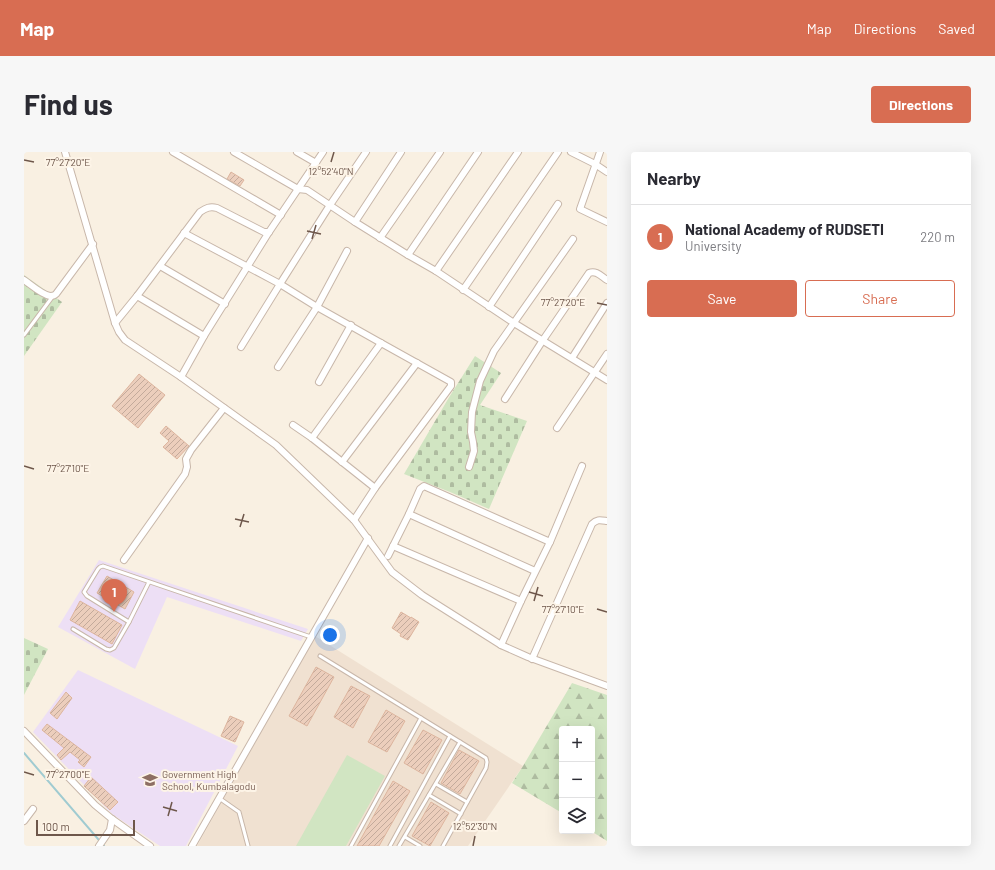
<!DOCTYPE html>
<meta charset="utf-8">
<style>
:root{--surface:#fff;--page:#f7f7f7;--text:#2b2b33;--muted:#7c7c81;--line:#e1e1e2;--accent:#d86d52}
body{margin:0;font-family:Barlow,sans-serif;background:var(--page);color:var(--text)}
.controls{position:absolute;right:12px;bottom:12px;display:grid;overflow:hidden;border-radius:4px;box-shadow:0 4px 16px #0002}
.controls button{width:36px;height:36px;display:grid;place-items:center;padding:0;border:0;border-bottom:1px solid var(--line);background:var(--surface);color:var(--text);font:20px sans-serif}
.scale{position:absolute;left:12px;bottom:10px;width:99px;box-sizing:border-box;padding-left:4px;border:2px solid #6e574b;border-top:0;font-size:11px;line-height:14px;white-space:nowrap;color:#6e574b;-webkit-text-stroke:3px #fdf4e7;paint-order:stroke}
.you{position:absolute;left:306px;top:483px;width:14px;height:14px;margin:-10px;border:3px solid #fff;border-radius:50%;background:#1a73e8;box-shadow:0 0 0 6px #1a73e833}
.badge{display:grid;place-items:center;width:26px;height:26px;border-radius:50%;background:var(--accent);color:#fff;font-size:13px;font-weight:700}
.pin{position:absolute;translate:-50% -33px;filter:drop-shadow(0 1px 2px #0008)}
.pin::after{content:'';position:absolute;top:21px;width:14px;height:12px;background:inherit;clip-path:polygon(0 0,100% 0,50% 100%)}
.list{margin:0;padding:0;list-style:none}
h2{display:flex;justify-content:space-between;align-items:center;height:52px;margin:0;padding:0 16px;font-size:17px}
h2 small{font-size:13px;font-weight:400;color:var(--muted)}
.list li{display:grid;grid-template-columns:26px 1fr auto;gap:12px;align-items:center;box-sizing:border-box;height:64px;padding:0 16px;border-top:1px solid var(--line)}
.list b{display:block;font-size:15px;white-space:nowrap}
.list p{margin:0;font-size:13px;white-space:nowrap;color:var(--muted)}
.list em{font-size:13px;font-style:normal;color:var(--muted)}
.actions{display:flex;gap:8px;padding:12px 16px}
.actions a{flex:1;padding:9px 0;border:1px solid var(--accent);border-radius:4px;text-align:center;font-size:14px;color:var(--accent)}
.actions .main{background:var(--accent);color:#fff}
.icon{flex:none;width:22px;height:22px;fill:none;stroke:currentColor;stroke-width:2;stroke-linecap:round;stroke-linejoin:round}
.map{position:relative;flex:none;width:583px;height:694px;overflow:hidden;border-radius:4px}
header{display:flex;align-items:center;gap:24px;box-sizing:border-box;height:56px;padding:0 20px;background:var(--accent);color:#fff}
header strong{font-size:19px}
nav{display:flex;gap:22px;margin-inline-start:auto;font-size:14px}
.intro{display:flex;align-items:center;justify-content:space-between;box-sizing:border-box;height:96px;padding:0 24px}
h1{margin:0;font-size:28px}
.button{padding:10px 18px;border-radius:4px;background:var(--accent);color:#fff;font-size:14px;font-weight:700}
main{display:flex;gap:24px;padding:0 24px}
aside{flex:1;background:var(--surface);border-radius:4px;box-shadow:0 4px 16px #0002}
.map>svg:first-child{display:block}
.residential{fill:#f0e1d1}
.education{fill:#eddff5}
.forest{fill:url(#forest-firs)}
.cemetery{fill:url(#cemetery-stones)}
.pitch{fill:#d1e5c2}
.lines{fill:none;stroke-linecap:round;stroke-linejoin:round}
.stream{stroke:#a0cbd1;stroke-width:2}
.building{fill:url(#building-hatch);stroke:#ddb59e}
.service-casing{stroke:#c8b7aa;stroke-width:5}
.minor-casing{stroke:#c8b7aa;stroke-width:8}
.service{stroke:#fff;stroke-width:3}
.minor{stroke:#fff;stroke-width:6}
.ticks{fill:none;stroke:#6e574b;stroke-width:1.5}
.labels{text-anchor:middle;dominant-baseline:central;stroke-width:4;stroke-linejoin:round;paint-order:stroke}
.education-label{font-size:10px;fill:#785e54;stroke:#fdf4e7;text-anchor:start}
.ticks-label{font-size:10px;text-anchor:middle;fill:#6e574b;stroke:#fdf4e7;stroke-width:4;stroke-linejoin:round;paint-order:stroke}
</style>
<header>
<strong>Map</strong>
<nav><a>Map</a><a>Directions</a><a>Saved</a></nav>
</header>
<div class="intro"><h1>Find us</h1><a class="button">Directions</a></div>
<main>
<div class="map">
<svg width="583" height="694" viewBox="0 0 583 694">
<defs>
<pattern id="forest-firs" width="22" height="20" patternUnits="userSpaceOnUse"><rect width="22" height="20" fill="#d1e5c2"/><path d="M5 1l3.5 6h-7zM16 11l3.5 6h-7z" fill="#aebca0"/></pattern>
<pattern id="cemetery-stones" width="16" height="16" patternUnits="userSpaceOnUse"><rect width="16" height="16" fill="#d1e5c2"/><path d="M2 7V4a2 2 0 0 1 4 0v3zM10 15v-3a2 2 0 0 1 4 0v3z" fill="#aebca0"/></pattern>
<pattern id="building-hatch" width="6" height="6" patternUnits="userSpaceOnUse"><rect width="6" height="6" fill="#eccebc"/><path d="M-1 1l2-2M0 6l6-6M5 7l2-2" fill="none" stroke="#c3aa9b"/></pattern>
</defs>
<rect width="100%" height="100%" fill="#f9f0e2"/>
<path class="residential" d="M 291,484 L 499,614 L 444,694 L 173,694 Z"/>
<g class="education">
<path d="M 75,408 L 284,477 L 277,489 L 143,445 L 111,517 L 34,475 Z"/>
<path d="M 54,518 L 214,594 L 162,694 L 136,694 L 88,662 L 9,580 Z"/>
</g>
<path class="forest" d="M 548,531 L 583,543 L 583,689 L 567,679 L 568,679 L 568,577 L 538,577 L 538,661 L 488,631 L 499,614 Z"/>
<g class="cemetery">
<path d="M 0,123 L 38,150 L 0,204 Z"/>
<path d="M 451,204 L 477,221 L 456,253 L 503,269 L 465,357 L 426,340 L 380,322 L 424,247 Z"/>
<path d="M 0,486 L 24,497 L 0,543 Z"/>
</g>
<path class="pitch" d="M 323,603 L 361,624 L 322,694 L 272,694 Z"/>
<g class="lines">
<path class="stream" d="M 0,601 L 80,694"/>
</g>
<g class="building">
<path d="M 207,20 L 220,28 L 216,34 L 203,27 Z"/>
<path d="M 115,222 L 141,243 L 114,276 L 88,254 Z"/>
<path d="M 142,274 L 165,294 L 153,307 L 139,295 L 145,289 L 136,281 Z"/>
<path d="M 83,424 L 110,440 L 101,457 L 73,441 Z"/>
<path d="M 56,449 L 98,473 L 88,492 L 46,468 Z"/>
<path d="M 377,460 L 387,466 L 387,465 L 395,470 L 384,488 L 376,484 L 377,482 L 368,476 Z"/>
<path d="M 292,515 L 310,525 L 283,574 L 265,564 Z"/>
<path d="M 327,534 L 346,544 L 329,576 L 310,565 Z"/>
<path d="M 42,540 L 48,546 L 33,567 L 26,561 Z"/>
<path d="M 362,558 L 381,569 L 363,600 L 344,590 Z"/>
<path d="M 206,564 L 220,570 L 211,590 L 197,584 Z"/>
<path d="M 23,572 L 67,605 L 60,615 L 54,610 L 56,608 L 46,600 L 37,608 L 33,603 L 40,596 L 18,578 Z"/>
<path d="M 399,578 L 418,588 L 399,622 L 380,611 Z"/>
<path d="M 435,598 L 455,609 L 436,642 L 417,631 Z"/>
<path d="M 67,625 L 94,650 L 86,658 L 60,634 Z"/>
<path d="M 369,629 L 386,639 L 355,694 L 333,694 Z"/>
<path d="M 407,650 L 425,661 L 406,694 L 388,684 Z"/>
</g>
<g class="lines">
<g class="service-casing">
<g id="service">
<path d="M 0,183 L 29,144"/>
<path d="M 125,430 L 105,470 L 63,444 L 60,440 L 74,417 L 76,415 L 79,414 L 287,485"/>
<path d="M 49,477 L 82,497 L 86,498 L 90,496 L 105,470"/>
<path d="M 296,504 L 436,590"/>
<path d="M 412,632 L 443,650"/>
<path d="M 405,643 L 437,662"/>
<path d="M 195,646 L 215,660 L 224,694"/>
<path d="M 381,685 L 396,694"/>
<path d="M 327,694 L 397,566"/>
<path d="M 366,694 L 426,584"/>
<path d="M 375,694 L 436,590 L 462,606 L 463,610 L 462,616 L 419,694"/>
</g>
</g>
<g class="minor-casing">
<g id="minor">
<path d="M 41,0 L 91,171 L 95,180 L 101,188 L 157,225 L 252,293 L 330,368 L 368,420 L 398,443 L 477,493 L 504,505 L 583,534"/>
<path d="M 149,0 L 257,63"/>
<path d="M 210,0 L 274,37 L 283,38 L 331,70 L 384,103 L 412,119 L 490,171 L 583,228"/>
<path d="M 273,0 L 292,11"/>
<path d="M 547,0 L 571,12 L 583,20"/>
<path d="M 576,0 L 556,57 L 583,70"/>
<path d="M 331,70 L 377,0"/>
<path d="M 160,81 L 256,132 L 306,53 L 342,0"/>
<path d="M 356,86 L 416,0"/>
<path d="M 384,103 L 454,0"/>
<path d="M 136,114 L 201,152"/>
<path d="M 412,119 L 494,0"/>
<path d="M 0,128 C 6,132 18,143 26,144 C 29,144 30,144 32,142 L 69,92"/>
<path d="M 439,138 L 534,0"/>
<path d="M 113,144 L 180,184"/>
<path d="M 465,155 L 534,52"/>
<path d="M 91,171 L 113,144 L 176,60 C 182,56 186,54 193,56 L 240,80 L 245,80"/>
<path d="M 217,195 L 256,132 L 293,155 L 357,191 L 427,230 L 427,234 L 351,336 L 330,368"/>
<path d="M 548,206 L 583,151"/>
<path d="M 254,215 L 293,155 L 323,99"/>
<path d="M 157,225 L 180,184 L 245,80 L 299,0"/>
<path d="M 295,230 L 327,173"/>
<path d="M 481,247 L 519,188 L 565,121 C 572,118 577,124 583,128"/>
<path d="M 269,273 L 288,286 L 351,336"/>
<path d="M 533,276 L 583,202"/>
<path d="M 288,286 L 357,191"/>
<path d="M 318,310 L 393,211"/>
<path d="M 445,315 L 450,299 L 449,290 L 447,280 L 448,260 L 456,229 L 470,199 L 549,87"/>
<path d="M 385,362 L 511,419"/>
<path d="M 526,390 L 558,314"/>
<path d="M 369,394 L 497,449"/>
<path d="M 364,404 L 385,362 L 396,337 L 400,334 L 526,390 L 497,449 L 477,493"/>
<path d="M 100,408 L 161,322 L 163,315 L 162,307 L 167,298 L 200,256"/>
<path d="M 508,507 L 568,372 C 573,367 576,368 583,369"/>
<path d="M 0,579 L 71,653 L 88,667 L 126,694"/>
<path d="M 0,669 L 9,657"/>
<path d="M 75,694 L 86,678 L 88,667"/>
<path d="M 168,694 L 344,386"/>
</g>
</g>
<use href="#service" class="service"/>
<use href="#minor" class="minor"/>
</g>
<path class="ticks" d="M 0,8 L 10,10M 307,10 L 310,0M 283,79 L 297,82M 288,87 L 292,73M 573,151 L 583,153M 0,314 L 10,317M 211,367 L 225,370M 216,375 L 220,362M 505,440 L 519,444M 510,449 L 514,435M 573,457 L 583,460M 0,620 L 10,623M 139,655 L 153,659M 144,664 L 148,650M 449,694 L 451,684"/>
<defs>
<g id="university-bare" transform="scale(1.2)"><path d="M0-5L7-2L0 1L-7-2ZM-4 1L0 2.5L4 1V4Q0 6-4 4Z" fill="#8d6e63" stroke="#fdf4e7" stroke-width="2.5" paint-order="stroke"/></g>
</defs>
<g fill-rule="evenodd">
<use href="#university-bare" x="126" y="628"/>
</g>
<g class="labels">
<g class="education-label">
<text x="138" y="622">Government High<tspan x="138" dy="12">School, Kumbalagodu</tspan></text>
</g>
</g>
<g class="ticks-label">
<text x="44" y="14">77°27'20"E</text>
<text x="307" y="23">12°52'40"N</text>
<text x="539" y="154">77°27'20"E</text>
<text x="44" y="320">77°27'10"E</text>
<text x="539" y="461">77°27'10"E</text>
<text x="44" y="626">77°27'00"E</text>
<text x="451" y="678">12°52'30"N</text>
</g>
</svg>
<div class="controls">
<button>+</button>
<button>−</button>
<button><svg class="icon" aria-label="layers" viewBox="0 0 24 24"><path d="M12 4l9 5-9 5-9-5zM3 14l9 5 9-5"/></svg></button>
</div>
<div class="scale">100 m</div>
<div class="you"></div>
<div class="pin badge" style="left:90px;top:460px">1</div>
</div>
<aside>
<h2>Nearby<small></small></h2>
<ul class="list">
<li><span class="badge">1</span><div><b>National Academy of RUDSETI</b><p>University</p></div><em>220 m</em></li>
</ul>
<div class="actions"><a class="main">Save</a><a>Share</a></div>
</aside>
</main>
